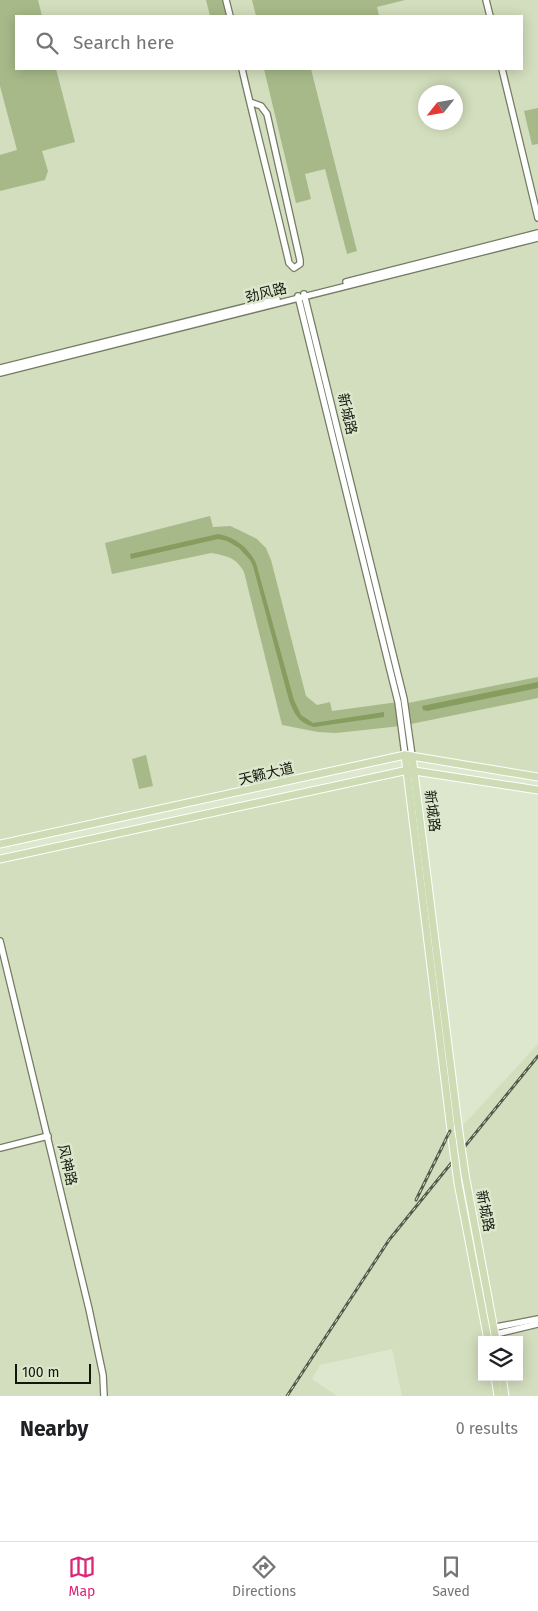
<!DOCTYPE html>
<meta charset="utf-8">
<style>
:root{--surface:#fff;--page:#f2f2f2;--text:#202124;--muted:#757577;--line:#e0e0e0;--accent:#db2777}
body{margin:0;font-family:"Fira Sans","Noto Sans SC",sans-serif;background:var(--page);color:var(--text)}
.controls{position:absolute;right:15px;bottom:15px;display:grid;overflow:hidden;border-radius:0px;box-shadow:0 2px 12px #0003}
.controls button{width:45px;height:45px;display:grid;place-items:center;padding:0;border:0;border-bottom:1px solid var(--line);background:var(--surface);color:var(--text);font:25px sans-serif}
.compass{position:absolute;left:418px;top:85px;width:45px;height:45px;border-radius:50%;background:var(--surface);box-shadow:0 2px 12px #0003;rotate:239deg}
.scale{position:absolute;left:15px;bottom:12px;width:76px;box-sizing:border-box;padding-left:5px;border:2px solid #13160d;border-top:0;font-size:14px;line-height:18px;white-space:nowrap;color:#13160d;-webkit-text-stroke:4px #dde7cd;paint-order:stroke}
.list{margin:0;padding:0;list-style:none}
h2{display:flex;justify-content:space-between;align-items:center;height:65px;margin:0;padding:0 20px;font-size:21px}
h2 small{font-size:16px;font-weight:400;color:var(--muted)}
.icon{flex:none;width:28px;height:28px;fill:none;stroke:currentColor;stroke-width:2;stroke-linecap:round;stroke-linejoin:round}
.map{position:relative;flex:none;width:538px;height:1396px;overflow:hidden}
.search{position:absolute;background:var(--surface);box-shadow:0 2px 12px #0003;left:15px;right:15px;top:15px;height:55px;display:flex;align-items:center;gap:12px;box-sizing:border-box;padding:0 18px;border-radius:0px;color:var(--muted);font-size:19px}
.sheet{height:145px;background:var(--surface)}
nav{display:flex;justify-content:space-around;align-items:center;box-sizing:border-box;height:70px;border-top:1px solid var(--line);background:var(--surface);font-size:14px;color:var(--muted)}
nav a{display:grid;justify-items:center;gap:2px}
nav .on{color:var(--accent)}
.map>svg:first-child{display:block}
.built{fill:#d2debd;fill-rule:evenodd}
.green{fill:#a7b989}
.water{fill:#879c5f}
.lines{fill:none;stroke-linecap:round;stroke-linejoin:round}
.minor-casing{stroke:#737b64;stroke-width:8}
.major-casing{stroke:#fff;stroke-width:9}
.minor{stroke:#fff;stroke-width:5.5}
.major{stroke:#cedcb5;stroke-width:7}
.rail-casing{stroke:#545a4b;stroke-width:3}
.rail{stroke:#dde7cd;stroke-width:1;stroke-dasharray:4;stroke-linecap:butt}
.major-bridge-casing{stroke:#fff;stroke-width:9;stroke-linecap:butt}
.major-bridge{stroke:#cedcb5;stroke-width:7}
.labels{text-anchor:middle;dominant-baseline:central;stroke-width:5;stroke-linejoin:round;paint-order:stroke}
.street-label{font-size:14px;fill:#13160d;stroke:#dde7cd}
</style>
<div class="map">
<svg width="538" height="1396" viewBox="0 0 538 1396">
<rect width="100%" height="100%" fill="#dde7cd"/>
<g class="built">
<path d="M 0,0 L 538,0 L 538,778 L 405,755 L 0,844 ZM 16,16 L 522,16 L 522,69 L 16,69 ZM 426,92 L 456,92 L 456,122 L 426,122 Z"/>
<path d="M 408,770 L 452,1137 L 538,1044 L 538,1396 L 402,1396 L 392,1349 L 320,1365 L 312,1379 L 337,1396 L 0,1396 L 0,859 ZM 482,1340 L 519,1340 L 519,1377 L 482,1377 Z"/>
</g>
<g class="green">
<path d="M 0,0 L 38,0 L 42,16 L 16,16 L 16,69 L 56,69 L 75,142 L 42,151 L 48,171 L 45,180 L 0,191 L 0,155 L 17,150 L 0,86 Z"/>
<path d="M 206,0 L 226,0 L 230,16 L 210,16 Z"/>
<path d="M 252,0 L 405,0 L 377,7 L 379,16 L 256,16 Z"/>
<path d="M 264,69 L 311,69 L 357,251 L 347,254 L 325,169 L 305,174 L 311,199 L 296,203 Z"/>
<path d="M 538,108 L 538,144 L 532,145 L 524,111 Z"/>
<path d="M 210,516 L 213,527 L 230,526 L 239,530 L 257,539 L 266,548 L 271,560 L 306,696 L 317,705 L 330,702 L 332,711 L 398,702 L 398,705 L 538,677 L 538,698 L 401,726 L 336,733 L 318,732 L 282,725 L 244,572 C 236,557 227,556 211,553 L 112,574 L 105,543 Z"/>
<path d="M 146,755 L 153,786 L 139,789 L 132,759 Z"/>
</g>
<g class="water">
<path d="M 218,534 C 235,537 248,547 256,563 L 294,700 L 301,715 L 313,723 L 384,712 L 384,717 L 314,727 C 299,723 294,714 289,700 L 253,566 L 250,560 L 239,548 L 227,541 L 218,539 L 131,559 L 130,554 Z"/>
<path d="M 538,682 L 538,688 L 427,711 L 423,710 L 422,706 Z"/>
</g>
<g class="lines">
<g class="minor-casing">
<g id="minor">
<path d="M 226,0 L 230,16"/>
<path d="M 486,0 L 490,16"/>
<path d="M 242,69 C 257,134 274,198 289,263 L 294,268 L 300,264 L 300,260 L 267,114 L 261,106 L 250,102"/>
<path d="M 502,69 L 538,218"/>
<path d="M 346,282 L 538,233"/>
<path d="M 304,294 L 404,699 L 412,756"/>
<path d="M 298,296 L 390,670 L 398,702 L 405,755"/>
<path d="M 0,368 L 277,299"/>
<path d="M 0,373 L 538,238"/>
<path d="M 0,941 L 89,1309 L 103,1375 L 104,1396"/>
<path d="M 0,1148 L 48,1136"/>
<path d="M 491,1328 L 538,1319"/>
<path d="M 492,1335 L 538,1324"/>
</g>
</g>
<g class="major-casing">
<g id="major">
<path d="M 405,755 L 452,1138"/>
<path d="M 412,756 L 458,1125"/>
<path d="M 0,844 L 405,755 L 538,777"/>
<path d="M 0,859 L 408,770 L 538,790"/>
<path d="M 465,1174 L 496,1340"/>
<path d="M 458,1183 L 488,1340"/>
<path d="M 495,1377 L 498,1396"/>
<path d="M 502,1377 L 505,1396"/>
</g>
</g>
<use href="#minor" class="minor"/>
<use href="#major" class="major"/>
<g class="rail-casing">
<g id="rail">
<path d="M 416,1200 L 450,1131"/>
<path d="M 287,1396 L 389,1240 L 538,1056"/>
</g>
</g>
<use href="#rail" class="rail"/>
<g class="major-bridge-casing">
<g id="major-bridge">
<path d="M 458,1125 L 465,1174"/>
<path d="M 452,1138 L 458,1183"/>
</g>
</g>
<use href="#major-bridge" class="major-bridge"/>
</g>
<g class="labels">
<g class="street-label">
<text transform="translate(266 293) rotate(-14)">劲风路</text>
<text transform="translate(347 414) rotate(77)">新城路</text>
<text transform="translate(266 774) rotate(-13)">天籁大道</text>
<text transform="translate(432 811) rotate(83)">新城路</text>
<text transform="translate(67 1165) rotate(77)">风神路</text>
<text transform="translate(485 1211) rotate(79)">新城路</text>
</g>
</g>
</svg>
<div class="controls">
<button><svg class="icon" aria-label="layers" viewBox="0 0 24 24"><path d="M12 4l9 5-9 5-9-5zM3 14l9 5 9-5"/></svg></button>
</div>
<svg class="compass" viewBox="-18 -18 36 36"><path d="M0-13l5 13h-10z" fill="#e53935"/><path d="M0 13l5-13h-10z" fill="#757577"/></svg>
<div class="scale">100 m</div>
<div class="search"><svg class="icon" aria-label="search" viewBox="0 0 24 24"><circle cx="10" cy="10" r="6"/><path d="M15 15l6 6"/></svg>Search here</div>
</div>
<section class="sheet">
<h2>Nearby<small>0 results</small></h2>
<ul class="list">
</ul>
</section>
<nav>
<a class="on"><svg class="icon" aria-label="map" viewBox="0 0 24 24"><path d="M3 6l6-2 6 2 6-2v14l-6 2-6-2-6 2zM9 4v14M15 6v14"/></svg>Map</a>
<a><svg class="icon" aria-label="directions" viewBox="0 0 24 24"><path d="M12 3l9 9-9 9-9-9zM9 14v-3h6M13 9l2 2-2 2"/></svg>Directions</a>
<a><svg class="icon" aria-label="saved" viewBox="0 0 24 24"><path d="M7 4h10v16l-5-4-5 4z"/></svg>Saved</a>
</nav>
